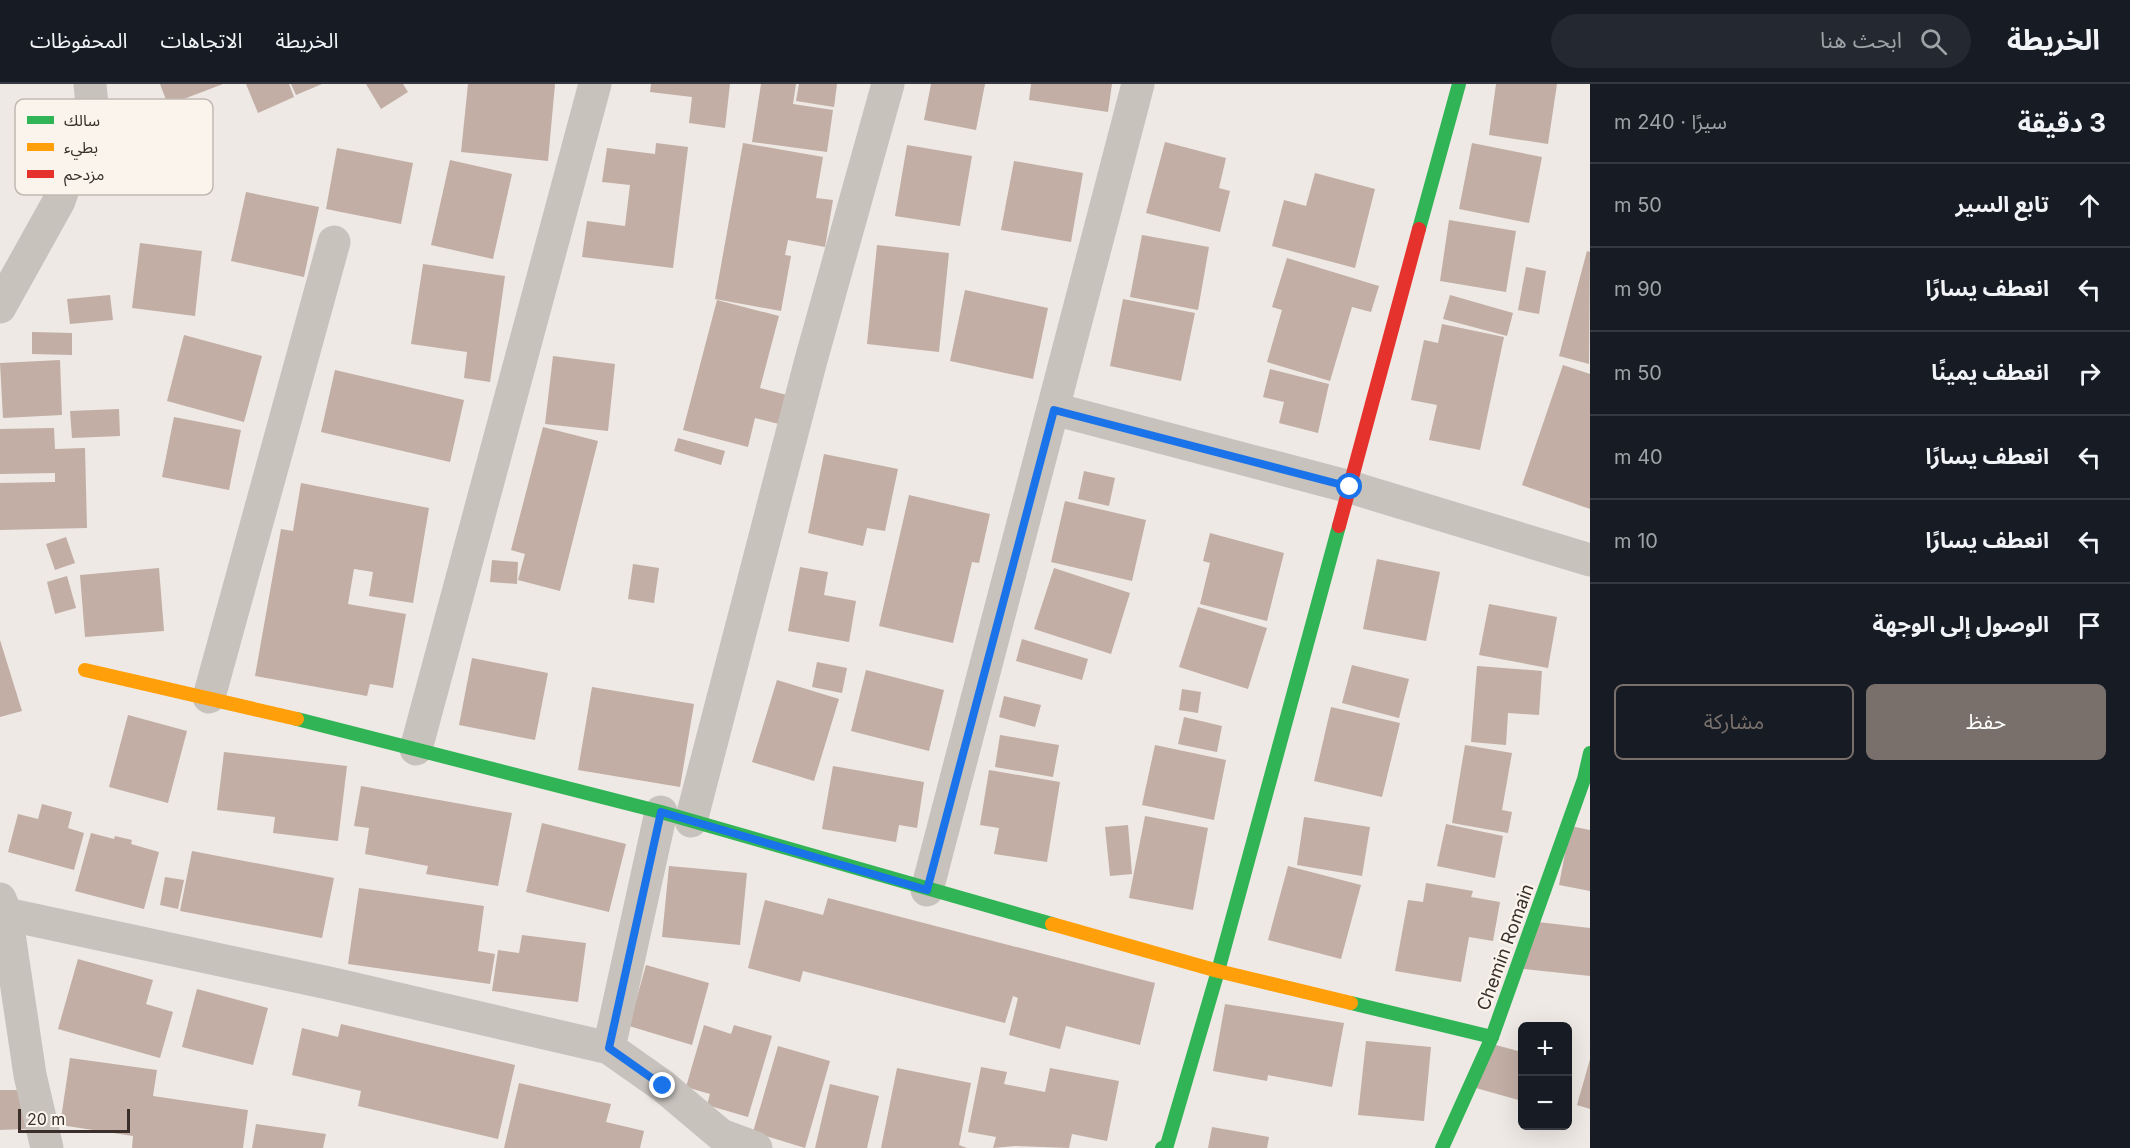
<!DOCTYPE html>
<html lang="ar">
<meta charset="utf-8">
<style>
:root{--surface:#171b24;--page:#242831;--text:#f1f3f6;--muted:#9ea1a6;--line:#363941;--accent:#79706b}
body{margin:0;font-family:Inter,"Noto Sans Arabic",sans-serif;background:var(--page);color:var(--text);direction:rtl}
.controls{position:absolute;right:18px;bottom:18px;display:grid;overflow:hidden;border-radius:9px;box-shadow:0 6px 24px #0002}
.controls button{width:54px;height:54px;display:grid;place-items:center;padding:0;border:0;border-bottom:2px solid var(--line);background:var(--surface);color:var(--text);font:30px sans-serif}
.scale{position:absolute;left:18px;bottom:15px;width:112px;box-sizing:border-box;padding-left:6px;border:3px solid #3a2f2a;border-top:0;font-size:16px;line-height:21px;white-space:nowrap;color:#3a2f2a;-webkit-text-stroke:4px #faf4ec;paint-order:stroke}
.stop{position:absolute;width:18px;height:18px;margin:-14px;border:4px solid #1a73e8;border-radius:50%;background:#fff}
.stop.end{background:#1a73e8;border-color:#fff;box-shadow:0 2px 6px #0008}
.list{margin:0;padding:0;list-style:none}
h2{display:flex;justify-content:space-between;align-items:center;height:78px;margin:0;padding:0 24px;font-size:26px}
h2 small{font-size:20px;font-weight:400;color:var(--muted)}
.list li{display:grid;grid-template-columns:39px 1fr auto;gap:18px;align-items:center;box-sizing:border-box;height:84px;padding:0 24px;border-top:2px solid var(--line)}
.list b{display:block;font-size:22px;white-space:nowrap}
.list em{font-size:20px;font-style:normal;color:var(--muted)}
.actions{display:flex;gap:12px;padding:18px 24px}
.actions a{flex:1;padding:14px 0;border:2px solid var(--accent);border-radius:9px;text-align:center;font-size:21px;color:var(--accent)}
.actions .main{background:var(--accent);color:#fff}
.icon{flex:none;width:33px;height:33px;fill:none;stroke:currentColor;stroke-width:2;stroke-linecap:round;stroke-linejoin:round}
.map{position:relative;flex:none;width:1590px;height:1064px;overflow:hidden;direction:ltr}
header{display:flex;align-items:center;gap:36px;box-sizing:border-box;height:84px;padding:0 30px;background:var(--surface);border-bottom:2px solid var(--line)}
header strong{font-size:28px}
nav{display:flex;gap:33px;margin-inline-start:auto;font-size:21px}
.search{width:420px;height:54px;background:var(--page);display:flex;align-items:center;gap:15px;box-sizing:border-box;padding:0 21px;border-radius:33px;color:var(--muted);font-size:22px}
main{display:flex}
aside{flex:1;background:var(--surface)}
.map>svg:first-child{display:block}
.building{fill:#c2aea5}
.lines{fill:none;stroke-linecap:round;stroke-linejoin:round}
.street{stroke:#c8c2bd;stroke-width:33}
.fast{stroke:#30b455;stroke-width:14}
.slow{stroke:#ff9f0a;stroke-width:14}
.jam{stroke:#e5322d;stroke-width:14}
.route{stroke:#1a73e8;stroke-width:8}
.labels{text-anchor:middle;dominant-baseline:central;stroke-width:4.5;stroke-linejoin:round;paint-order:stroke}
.street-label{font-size:18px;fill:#3a2f2a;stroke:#faf4ec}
.key{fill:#faf4ec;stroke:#c0b9b2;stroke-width:1.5}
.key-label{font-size:16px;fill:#3a2f2a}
</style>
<header>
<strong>الخريطة</strong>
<div class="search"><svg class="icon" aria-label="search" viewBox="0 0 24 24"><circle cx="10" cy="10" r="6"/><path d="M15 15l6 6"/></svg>ابحث هنا</div>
<nav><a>الخريطة</a><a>الاتجاهات</a><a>المحفوظات</a></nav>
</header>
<main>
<aside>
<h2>3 دقيقة<small>سيرًا · 240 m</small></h2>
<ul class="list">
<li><svg class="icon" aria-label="ahead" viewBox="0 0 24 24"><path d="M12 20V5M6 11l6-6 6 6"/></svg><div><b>تابع السير</b></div><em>50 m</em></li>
<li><svg class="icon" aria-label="left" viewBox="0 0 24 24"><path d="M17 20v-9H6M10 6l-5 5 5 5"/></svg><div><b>انعطف يسارًا</b></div><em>90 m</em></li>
<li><svg class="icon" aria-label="right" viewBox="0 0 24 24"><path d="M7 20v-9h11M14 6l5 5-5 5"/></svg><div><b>انعطف يمينًا</b></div><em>50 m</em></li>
<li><svg class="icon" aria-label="left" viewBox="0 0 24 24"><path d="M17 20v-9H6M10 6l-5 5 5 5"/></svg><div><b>انعطف يسارًا</b></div><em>40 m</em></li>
<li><svg class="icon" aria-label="left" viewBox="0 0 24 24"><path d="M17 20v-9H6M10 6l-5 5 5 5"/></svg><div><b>انعطف يسارًا</b></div><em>10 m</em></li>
<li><svg class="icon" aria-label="arrive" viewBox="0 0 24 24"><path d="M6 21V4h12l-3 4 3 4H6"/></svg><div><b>الوصول إلى الوجهة</b></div></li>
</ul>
<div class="actions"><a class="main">حفظ</a><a>مشاركة</a></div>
</aside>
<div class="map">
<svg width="1590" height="1064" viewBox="0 0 1590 1064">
<rect width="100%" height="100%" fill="#eee9e4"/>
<g class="building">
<path d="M 160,0 L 223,0 L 168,21 Z"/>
<path d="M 246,0 L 289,0 L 294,13 L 258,29 Z"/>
<path d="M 291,0 L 322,0 L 296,11 Z"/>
<path d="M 366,0 L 403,0 L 408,8 L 381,25 Z"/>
<path d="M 468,0 L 555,0 L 548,77 L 461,68 Z"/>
<path d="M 651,0 L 730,0 L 725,44 L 689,39 L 692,13 L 650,8 Z"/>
<path d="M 761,0 L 796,0 L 793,20 L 833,26 L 827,68 L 752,58 Z"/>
<path d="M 799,0 L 837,0 L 834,23 L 796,17 Z"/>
<path d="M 931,0 L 985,0 L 976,46 L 924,36 Z"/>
<path d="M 1031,0 L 1112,0 L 1108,28 L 1029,16 Z"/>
<path d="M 1496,0 L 1557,0 L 1548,60 L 1489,51 Z"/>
<path d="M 1165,58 L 1226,74 L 1219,104 L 1230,107 L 1220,148 L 1146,129 Z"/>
<path d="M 656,59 L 688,63 L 673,184 L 582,173 L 587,137 L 625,142 L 630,101 L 602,98 L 607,64 L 655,70 Z"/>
<path d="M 743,59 L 823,73 L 816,114 L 833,116 L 825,163 L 788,156 L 785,171 L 791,172 L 781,227 L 715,215 Z"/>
<path d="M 1472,59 L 1542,73 L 1529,139 L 1459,125 Z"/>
<path d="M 907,61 L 972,72 L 960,142 L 895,132 Z"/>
<path d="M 337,64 L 413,79 L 401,140 L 326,125 Z"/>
<path d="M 450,76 L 512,90 L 493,175 L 431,161 Z"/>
<path d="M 1014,77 L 1083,89 L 1071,158 L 1001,146 Z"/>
<path d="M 1315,89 L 1375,105 L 1355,184 L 1272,162 L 1284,116 L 1306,122 Z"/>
<path d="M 246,108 L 319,123 L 304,193 L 231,177 Z"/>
<path d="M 1449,136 L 1516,147 L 1506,208 L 1440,197 Z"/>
<path d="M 1142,151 L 1209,163 L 1198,226 L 1130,213 Z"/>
<path d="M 140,159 L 202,167 L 195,232 L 132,224 Z"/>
<path d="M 877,161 L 949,169 L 939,268 L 867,260 Z"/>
<path d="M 1587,167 L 1590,168 L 1589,280 L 1559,272 Z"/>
<path d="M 1287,174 L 1379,202 L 1371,228 L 1352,223 L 1330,297 L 1267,278 L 1282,226 L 1272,223 Z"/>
<path d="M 423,180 L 505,192 L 490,298 L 464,294 L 467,268 L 411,260 Z"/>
<path d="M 1526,183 L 1546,187 L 1539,230 L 1518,226 Z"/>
<path d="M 965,206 L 1048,224 L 1033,295 L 950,277 Z"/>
<path d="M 110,211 L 113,236 L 70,240 L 67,215 Z"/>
<path d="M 1450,211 L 1513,229 L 1507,252 L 1443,235 Z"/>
<path d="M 1123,215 L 1195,229 L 1181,297 L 1110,282 Z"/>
<path d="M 717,216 L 779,232 L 760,304 L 787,311 L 779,340 L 755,334 L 748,363 L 683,346 Z"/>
<path d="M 1442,240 L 1504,253 L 1480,366 L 1429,356 L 1437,321 L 1411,316 L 1424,256 L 1438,259 Z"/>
<path d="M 32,248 L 72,249 L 72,271 L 32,270 Z"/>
<path d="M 184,251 L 262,272 L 244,338 L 167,317 Z"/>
<path d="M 553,272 L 615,280 L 608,347 L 545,340 Z"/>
<path d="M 60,276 L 62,331 L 3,334 L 0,279 Z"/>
<path d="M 1563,281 L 1590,290 L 1590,425 L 1522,401 Z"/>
<path d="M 1270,285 L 1329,300 L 1318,349 L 1279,339 L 1284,318 L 1263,313 Z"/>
<path d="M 335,286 L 464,316 L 450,378 L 321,348 Z"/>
<path d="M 119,325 L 120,352 L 72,354 L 70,327 Z"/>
<path d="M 174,333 L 241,346 L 229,406 L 162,393 Z"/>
<path d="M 543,343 L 598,357 L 560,507 L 518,496 L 525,470 L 511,466 Z"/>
<path d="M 54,344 L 55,365 L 85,364 L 87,444 L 0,446 L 0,399 L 55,398 L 55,389 L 0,390 L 0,345 Z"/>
<path d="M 678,354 L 725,367 L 721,381 L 674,367 Z"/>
<path d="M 824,370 L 898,385 L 885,447 L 867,444 L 863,462 L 808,449 Z"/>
<path d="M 1084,387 L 1115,394 L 1109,422 L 1078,415 Z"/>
<path d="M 301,399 L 429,424 L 413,519 L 369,512 L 373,488 L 354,485 L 348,520 L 406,530 L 393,604 L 370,600 L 367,612 L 255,592 L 281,445 L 293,447 Z"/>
<path d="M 909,411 L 990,430 L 979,479 L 972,478 L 953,559 L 879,542 Z"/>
<path d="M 1065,417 L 1146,436 L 1132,497 L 1051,478 Z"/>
<path d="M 1210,449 L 1284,469 L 1267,537 L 1200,520 L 1210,479 L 1203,477 Z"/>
<path d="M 66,453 L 75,479 L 55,486 L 46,460 Z"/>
<path d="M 1377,475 L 1440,488 L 1426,557 L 1363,545 Z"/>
<path d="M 492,476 L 518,478 L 517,500 L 490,498 Z"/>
<path d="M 633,480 L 659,484 L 654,519 L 628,515 Z"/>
<path d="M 800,483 L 828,488 L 824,511 L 856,517 L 849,558 L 788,547 Z"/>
<path d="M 159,484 L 164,547 L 85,553 L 80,491 Z"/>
<path d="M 1054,484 L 1130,509 L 1111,570 L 1034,545 Z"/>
<path d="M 67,492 L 76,524 L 55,530 L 47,498 Z"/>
<path d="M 1489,520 L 1557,533 L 1548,584 L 1479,571 Z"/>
<path d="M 1198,523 L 1267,544 L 1248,605 L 1179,583 Z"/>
<path d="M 1022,555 L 1088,575 L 1082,596 L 1016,577 Z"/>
<path d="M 0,556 L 22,627 L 0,633 Z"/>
<path d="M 472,574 L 548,589 L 535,656 L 459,641 Z"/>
<path d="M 817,578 L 847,584 L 842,609 L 812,603 Z"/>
<path d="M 1352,581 L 1409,595 L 1399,634 L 1342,619 Z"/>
<path d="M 1477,582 L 1542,587 L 1539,631 L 1508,629 L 1506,661 L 1471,658 Z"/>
<path d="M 866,586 L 944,606 L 929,667 L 851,647 Z"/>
<path d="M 777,596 L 839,615 L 814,697 L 752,678 Z"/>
<path d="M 592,603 L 694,620 L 680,703 L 578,686 Z"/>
<path d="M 1182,605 L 1201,608 L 1198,629 L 1179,626 Z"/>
<path d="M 1004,612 L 1041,621 L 1035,643 L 999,633 Z"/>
<path d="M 1331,623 L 1400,639 L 1382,713 L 1314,697 Z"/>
<path d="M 128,631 L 187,647 L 168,719 L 109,703 Z"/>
<path d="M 1184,633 L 1222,642 L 1217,668 L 1178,660 Z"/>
<path d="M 1000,651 L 1059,661 L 1053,693 L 995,683 Z"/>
<path d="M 1155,661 L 1226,676 L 1214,736 L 1142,721 Z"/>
<path d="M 1465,661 L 1512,669 L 1502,726 L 1512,728 L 1508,749 L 1452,739 Z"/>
<path d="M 224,668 L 347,682 L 338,757 L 273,749 L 275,733 L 217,726 Z"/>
<path d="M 833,682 L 924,698 L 917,744 L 899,741 L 896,758 L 822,745 Z"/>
<path d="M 989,686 L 1060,698 L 1047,778 L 994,770 L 999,744 L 980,741 Z"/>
<path d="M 361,702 L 512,729 L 498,802 L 426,790 L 428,782 L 365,770 L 369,744 L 354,742 Z"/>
<path d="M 42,720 L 72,728 L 68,744 L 84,749 L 74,786 L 8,768 L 18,730 L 38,735 Z"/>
<path d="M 1145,732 L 1208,744 L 1193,826 L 1129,814 Z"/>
<path d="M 1304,733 L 1370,743 L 1362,792 L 1297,781 Z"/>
<path d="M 542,739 L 626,760 L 609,828 L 526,808 Z"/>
<path d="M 1446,740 L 1503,752 L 1495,794 L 1437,782 Z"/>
<path d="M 1128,741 L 1132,790 L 1110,792 L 1105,743 Z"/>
<path d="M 1570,742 L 1590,746 L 1590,807 L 1559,801 Z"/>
<path d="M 91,749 L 114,755 L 115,752 L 132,756 L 131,760 L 159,768 L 144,825 L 75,807 Z"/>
<path d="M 192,767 L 334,794 L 322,854 L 180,827 Z"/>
<path d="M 669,782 L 747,789 L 740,861 L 662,853 Z"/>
<path d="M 1288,782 L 1361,801 L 1341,875 L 1268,856 Z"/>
<path d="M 165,793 L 184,796 L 178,825 L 160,821 Z"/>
<path d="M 1426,799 L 1473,807 L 1471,813 L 1500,818 L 1493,857 L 1469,853 L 1461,898 L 1395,887 L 1408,816 L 1423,818 Z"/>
<path d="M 359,804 L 484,822 L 478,867 L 495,870 L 490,900 L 348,880 Z"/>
<path d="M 828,814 L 1155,899 L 1140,961 L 1066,942 L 1060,965 L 1009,951 L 1018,914 L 1013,912 L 1005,939 L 803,887 L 800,898 L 748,884 L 765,816 L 823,831 Z"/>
<path d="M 1529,837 L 1590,844 L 1590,892 L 1524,885 Z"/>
<path d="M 522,851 L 586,859 L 578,918 L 492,907 L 498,866 L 519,869 Z"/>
<path d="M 78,875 L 153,896 L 146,920 L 173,928 L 160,974 L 58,945 Z"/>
<path d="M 646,881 L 709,899 L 692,961 L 629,942 Z"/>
<path d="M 197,905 L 268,924 L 253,981 L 182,963 Z"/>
<path d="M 1225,920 L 1344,939 L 1332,1003 L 1268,991 L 1267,997 L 1213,987 Z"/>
<path d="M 341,940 L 515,981 L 498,1055 L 358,1022 L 361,1007 L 292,991 L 302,944 L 338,953 Z"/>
<path d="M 704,941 L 731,950 L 734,941 L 772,952 L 748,1033 L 707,1021 L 710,1010 L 686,1003 Z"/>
<path d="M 1366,957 L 1431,963 L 1424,1037 L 1358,1031 Z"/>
<path d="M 1488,959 L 1522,968 L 1522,1017 L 1476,1004 Z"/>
<path d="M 778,962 L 830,977 L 805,1064 L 753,1048 Z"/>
<path d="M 70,974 L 157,986 L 153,1012 L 248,1026 L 243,1064 L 132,1064 L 133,1052 L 60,1041 Z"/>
<path d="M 1590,975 L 1590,1025 L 1577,1021 Z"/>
<path d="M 981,983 L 1007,988 L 1004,1000 L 1045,1008 L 1050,984 L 1119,997 L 1107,1057 L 1072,1050 L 1069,1064 L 1015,1062 L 993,1064 L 996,1053 L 968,1048 Z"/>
<path d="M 897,984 L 971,999 L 959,1061 L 967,1064 L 881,1064 Z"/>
<path d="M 519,999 L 611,1020 L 606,1038 L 644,1047 L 640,1064 L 504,1064 Z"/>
<path d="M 830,1000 L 879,1012 L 867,1064 L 815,1064 Z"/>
<path d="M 0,1006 L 25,1006 L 26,1045 L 0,1046 Z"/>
<path d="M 256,1040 L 326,1050 L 323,1064 L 252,1064 Z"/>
<path d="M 1212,1043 L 1269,1053 L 1267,1064 L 1208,1064 Z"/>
</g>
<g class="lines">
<g class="street">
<path d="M 0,223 L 59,117 L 92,21 L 90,0"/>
<path d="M 1054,325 L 1350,403 L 1590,476"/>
<path d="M 209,613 L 334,158"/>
<path d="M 416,665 L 595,0"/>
<path d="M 691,737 L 811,276 L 888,0"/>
<path d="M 927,806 L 1138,0"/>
<path d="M 0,815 L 6,830 L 30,991 L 47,1064"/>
<path d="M 6,830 L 333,900 L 609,964 L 663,1002 L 721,1051 L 756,1064"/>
<path d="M 609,964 L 661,728"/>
</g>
<g class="fast">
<path d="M 1419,145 L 1459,0"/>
<path d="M 297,635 L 661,728 L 1052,840"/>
<path d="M 1351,919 L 1492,953"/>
<path d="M 1162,1064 L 1167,1061 L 1218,887 L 1339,442"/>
<path d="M 1442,1064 L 1492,953 L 1584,695 L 1590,669"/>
</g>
<g class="slow">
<path d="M 85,586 L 297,635"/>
<path d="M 1052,840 L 1218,887 L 1351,919"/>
</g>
<path class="jam" d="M 1339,442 L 1419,145"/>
</g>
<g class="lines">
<path class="route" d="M 663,1002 L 609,964 L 661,728 L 927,806 L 1054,326 L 1350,403"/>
</g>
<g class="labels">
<g class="street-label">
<text transform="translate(1505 863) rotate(-70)">Chemin Romain</text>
</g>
</g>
<rect x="15" y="15" width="198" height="96" rx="9" class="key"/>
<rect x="27" y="32" width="27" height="8" fill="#30b455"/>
<rect x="27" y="59" width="27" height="8" fill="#ff9f0a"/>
<rect x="27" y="86" width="27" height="8" fill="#e5322d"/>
<g class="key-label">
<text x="64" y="42">سالك</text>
<text x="64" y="69">بطيء</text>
<text x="64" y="96">مزدحم</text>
</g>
</svg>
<div class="controls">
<button>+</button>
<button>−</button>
</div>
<div class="scale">20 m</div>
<div class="stop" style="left:1350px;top:403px"></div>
<div class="stop end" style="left:663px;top:1002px"></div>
</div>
</main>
